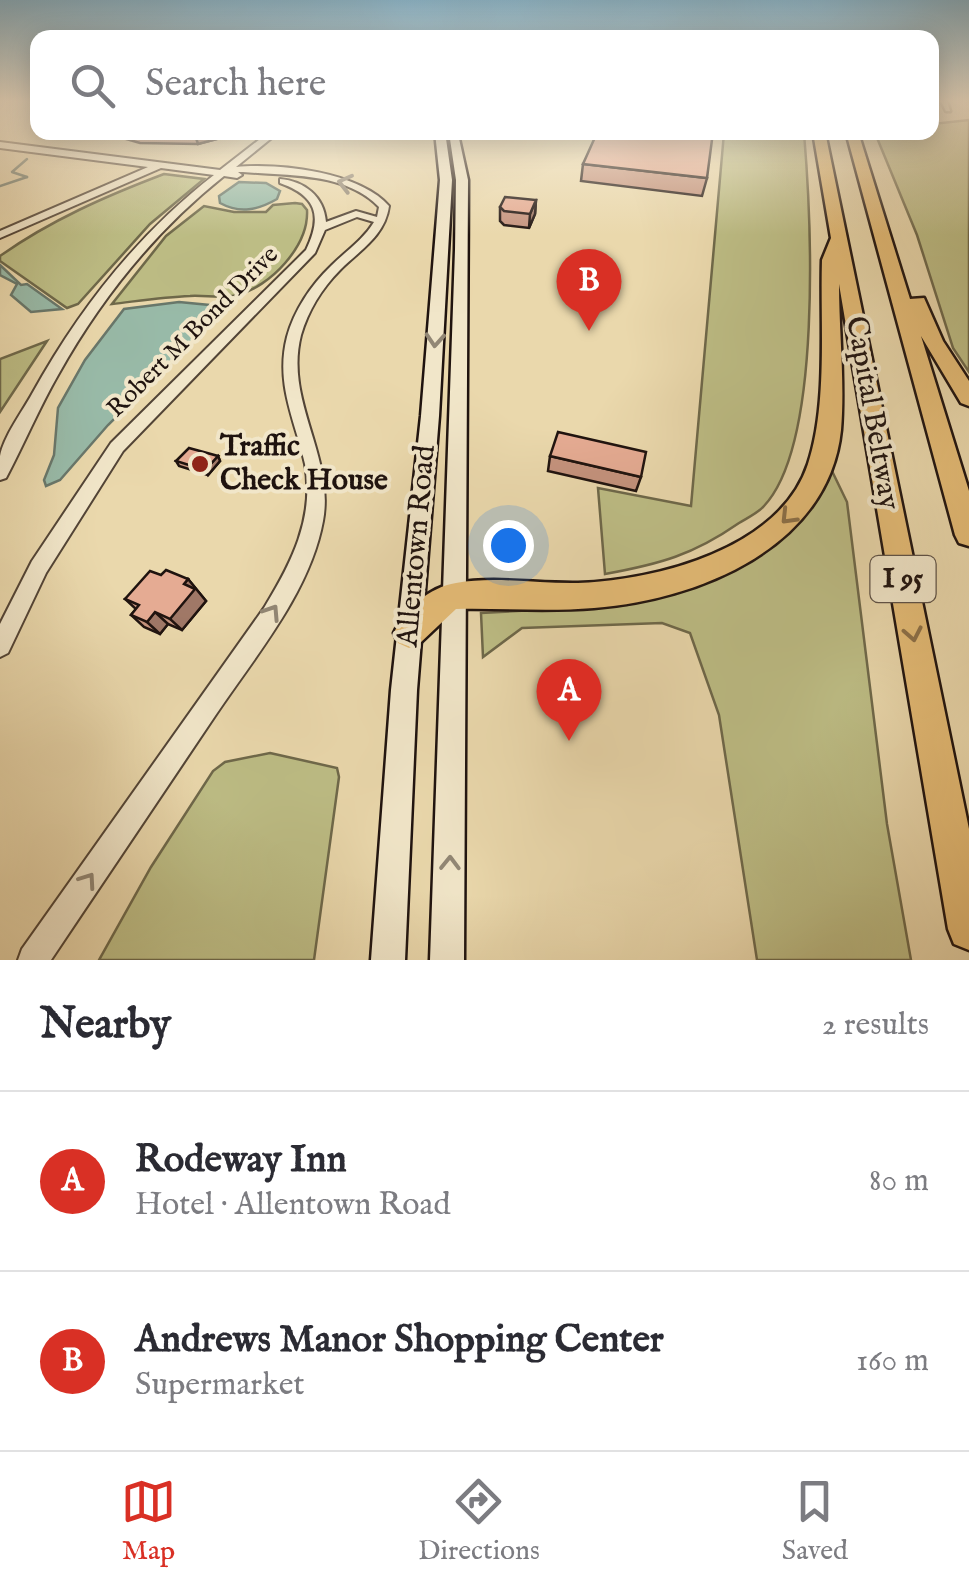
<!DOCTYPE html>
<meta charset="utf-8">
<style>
:root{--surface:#fff;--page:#f7f7f7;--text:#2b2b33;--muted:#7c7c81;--line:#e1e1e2;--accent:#d93025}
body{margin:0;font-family:"IM FELL English",serif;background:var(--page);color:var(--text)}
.you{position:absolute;left:508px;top:545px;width:35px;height:35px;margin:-25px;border:8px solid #fff;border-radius:50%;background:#1a73e8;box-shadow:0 0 0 15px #1a73e833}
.badge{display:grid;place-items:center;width:65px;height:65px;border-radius:50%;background:var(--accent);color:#fff;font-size:32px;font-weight:700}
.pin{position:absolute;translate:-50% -82px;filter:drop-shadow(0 2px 5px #0008)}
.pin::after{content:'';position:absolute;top:52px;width:35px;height:30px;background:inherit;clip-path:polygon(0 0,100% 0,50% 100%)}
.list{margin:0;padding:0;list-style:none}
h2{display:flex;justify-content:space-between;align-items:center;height:130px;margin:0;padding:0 40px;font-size:42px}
h2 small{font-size:32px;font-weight:400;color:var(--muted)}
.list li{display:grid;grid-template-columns:65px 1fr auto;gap:30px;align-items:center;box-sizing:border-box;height:180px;padding:0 40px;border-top:2px solid var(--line)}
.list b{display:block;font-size:38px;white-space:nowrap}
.list p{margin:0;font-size:32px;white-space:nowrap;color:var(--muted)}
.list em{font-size:32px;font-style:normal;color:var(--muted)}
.icon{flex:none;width:55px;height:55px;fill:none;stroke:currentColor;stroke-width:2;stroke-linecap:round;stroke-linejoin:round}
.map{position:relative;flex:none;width:969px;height:960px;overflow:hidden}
.search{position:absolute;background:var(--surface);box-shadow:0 5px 25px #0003;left:30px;right:30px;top:30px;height:110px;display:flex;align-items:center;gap:25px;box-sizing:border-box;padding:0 35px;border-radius:20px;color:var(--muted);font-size:38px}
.sheet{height:490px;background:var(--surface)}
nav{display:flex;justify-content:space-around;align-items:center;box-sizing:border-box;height:140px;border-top:2px solid var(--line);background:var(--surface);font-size:28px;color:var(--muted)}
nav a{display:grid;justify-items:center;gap:5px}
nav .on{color:var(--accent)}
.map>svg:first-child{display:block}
.green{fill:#bdbd85;stroke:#6e684a;stroke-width:2.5}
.water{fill:#98baa8;stroke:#68776b;stroke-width:2.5}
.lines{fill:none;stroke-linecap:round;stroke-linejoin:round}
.stream{stroke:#68776b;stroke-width:2.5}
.minor-casing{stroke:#524436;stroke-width:5}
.tertiary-casing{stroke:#524436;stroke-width:4}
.secondary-casing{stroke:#1f130f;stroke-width:5}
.motorway-casing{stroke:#1f130f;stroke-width:5}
.minor{fill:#f1e6c9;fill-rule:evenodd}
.tertiary{fill:#f1e6c9;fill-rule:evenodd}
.secondary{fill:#f1e6c9;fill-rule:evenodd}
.motorway{fill:#e5bc76;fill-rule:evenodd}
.wall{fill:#c5937e;stroke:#1f130f;stroke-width:2.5}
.shaded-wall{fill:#a07867;stroke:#1f130f;stroke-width:2.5}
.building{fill:#e5ab93;stroke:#1f130f;stroke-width:2.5}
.oneway{stroke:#928775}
.oneway2{stroke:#8c7048}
.poi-dot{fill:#8f2418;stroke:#f1e6c9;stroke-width:4}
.labels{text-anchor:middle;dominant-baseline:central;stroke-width:8;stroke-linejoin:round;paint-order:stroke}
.far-street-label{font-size:25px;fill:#1f130f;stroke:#f1e6c9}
.shield{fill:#f1e6c9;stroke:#5e5247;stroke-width:2.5}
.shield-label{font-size:28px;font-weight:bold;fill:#1f130f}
.street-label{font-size:30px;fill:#1f130f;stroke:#f1e6c9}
.poi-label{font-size:30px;font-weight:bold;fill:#1f130f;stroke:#f1e6c9;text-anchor:start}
</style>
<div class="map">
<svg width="969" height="960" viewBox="0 0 969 960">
<rect width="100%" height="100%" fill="#ead8ac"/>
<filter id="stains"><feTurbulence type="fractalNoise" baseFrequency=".002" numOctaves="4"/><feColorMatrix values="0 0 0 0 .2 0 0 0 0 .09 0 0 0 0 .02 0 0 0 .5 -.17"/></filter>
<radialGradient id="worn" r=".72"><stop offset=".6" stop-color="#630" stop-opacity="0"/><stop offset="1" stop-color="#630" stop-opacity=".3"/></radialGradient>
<g class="green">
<path d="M 969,120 L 969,372 L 953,348 L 917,235 L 875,133 L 932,132 L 932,124 Z"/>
<path d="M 724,133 L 804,133 C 811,216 823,443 764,506 C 758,513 747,518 739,523 C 693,555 660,564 605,574 L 598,488 L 691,506 Z"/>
<path d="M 164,174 L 204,179 L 150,224 L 78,304 L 67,308 L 0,261 L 0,256 C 51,220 106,196 164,174 Z"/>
<path d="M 295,203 L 302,204 L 307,210 C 309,246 270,287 237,295 C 223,299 205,295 190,296 C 164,297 138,301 112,304 L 166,236 L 204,206 L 234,212 L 266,212 L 273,205 Z"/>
<path d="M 47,341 L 0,412 L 0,359 Z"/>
<path d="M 832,471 L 847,502 L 887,824 L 911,960 L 757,960 L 719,715 L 690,633 L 662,623 L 522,628 L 483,657 L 481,613 L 627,605 L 686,589 L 736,569 L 791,525 Z"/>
<path d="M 270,753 L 337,768 L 339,777 L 314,960 L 99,960 L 151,867 L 213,771 L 225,762 Z"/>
</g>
<g class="water">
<path d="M 239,182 L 266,183 L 280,191 L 277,199 C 258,210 240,214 220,203 L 219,196 Z"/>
<path d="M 0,265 L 21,285 L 27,284 L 62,309 L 31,312 L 11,295 L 17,284 L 0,275 Z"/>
<path d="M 179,302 L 220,306 L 223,311 L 108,425 L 60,480 L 46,486 L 44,480 L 54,455 L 58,408 L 85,360 L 124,309 Z"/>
</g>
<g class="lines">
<g class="stream">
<path d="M 27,159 L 12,172 L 27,177"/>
<path d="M 0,186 L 27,177"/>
</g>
<g class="minor-casing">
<path id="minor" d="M 941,101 L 947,101 L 950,111 L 946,111 Z"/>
</g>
<g class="tertiary-casing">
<path id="tertiary" d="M 269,132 L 279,132 L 236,167 C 280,163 359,172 389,206 C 385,236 360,250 340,270 C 322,288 308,311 301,335 C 284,401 335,456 323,521 C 310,592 256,655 217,713 C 161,796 106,878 51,960 L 18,960 L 22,949 L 264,608 C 291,564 315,518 305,464 C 295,420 275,384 287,337 C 294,311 311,285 331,266 C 346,251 363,240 374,222 L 357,217 L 325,230 L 315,253 L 123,451 L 46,573 L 8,653 L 0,657 L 0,624 L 32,561 L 111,443 L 306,250 C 323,215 316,196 280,183 L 280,179 C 304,181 324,196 326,222 L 356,211 L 377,217 L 379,207 C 345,172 288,176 243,172 L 238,172 L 242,175 L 237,178 L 224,176 C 155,231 101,298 58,375 C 39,408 24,444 6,478 L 0,480 C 0,473 0,463 0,456 C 4,436 22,412 32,394 C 79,309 137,235 214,175 L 161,168 L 0,238 L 0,231 L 148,167 L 0,148 L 0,142 L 220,170 Z"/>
</g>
<g class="secondary-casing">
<g id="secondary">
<path d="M 435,132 L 445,132 L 452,180 L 439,416 L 417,690 L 405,960 L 371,960 L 391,690 L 421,416 L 440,180 Z"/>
<path d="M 449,132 L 458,134 L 468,180 L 464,960 L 430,960 L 455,250 L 456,180 Z"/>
</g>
</g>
<g class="motorway-casing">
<g id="motorway">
<path d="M 813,132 L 825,132 L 969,829 L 969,950 L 954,944 L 948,929 L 839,284 C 839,332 845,383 841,430 C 829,548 697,600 594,608 C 548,612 502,608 456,609 L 420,643 L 409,648 L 398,643 L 394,633 C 404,609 430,587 456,583 C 495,576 539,584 578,583 C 657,580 780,549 808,464 C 828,404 820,323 822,260 L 831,238 Z"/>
<path d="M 846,132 L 858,132 L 910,299 L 924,298 L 943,341 L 969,381 L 969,406 L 961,403 L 921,336 L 969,491 L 969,546 L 959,543 L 955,535 Z"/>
</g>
</g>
<use href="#minor" class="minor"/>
<use href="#tertiary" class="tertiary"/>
<use href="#secondary" class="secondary"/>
<use href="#motorway" class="motorway"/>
</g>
<g class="wall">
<path d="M 118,132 L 219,132 L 221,138 L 198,144 L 140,143 L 126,139 L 124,134 Z"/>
<path d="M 583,164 L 707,178 L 702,196 L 581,181 Z"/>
<path d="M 536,200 L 535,214 L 529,228 L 504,225 L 500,221 L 500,207 Z"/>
<path d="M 218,456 L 220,461 L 208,475 L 179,466 L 176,461 Z"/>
<path d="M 550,456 L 641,477 L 636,491 L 548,471 Z"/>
<path d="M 161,575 L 188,579 L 206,601 L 182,630 L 168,624 L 160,634 L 144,627 L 131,615 L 136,609 L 125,599 Z"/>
</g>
<g class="shaded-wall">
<path d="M 194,132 L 219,132 L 221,138 L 198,144 Z"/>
<path d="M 536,200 L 535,214 L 529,228 L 530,214 Z"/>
<path d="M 218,456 L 220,461 L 208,475 L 205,470 Z"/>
<path d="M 188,579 L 206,601 L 182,630 L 170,619 L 184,584 Z"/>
<path d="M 155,612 L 168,624 L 160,634 L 147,622 Z"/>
</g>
<g class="building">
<path d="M 611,132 L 713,132 L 707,178 L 583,164 L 596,135 L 610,136 Z"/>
<path d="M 505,197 L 536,200 L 530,214 L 504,211 L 500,207 Z"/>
<path d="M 558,432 L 646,452 L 641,477 L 550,456 Z"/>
<path d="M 189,448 L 218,456 L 205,470 L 176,461 Z"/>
<path d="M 166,570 L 188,579 L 184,584 L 195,589 L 170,619 L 155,612 L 147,622 L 131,615 L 139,605 L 125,599 L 150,571 L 161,575 Z"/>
</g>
<defs><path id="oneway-chevron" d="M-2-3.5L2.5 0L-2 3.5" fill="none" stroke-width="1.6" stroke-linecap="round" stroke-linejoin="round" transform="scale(2.5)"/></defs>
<g class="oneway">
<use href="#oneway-chevron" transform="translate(345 183) rotate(-166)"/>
<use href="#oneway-chevron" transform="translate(435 340) rotate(94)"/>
<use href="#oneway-chevron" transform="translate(272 612) rotate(-57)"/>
<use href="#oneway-chevron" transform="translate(450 863) rotate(-89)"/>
<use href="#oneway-chevron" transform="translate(88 880) rotate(-55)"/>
</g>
<g class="oneway2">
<use href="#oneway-chevron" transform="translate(788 517) rotate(134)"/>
<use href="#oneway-chevron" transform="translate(913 634) rotate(79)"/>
</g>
<linearGradient id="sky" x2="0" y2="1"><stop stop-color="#88b6ce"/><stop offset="0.43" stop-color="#f6edda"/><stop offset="1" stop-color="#f6edda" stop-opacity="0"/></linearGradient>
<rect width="969" height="235" fill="url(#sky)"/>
<circle class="poi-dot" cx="200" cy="464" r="10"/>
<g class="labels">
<g class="far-street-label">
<text transform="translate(193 332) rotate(-45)">Robert M Bond Drive</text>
</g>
<rect class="shield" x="870.5" y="556" width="65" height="46" rx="8"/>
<g class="shield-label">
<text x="903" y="579">I 95</text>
</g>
<g class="street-label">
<text transform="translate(872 413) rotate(80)">Capital Beltway</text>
<text transform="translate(417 546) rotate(-85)">Allentown Road</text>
</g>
<g class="poi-label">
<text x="220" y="447">Traffic<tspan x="220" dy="34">Check House</tspan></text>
</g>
</g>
<rect width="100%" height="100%" filter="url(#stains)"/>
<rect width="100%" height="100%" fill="url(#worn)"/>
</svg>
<div class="you"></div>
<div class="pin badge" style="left:569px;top:741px">A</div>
<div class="pin badge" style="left:589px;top:331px">B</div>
<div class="search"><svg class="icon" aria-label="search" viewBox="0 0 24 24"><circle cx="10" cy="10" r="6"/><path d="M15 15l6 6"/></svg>Search here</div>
</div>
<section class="sheet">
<h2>Nearby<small>2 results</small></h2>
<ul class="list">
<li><span class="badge">A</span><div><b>Rodeway Inn</b><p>Hotel · Allentown Road</p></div><em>80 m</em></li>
<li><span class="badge">B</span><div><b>Andrews Manor Shopping Center</b><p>Supermarket</p></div><em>160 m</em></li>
</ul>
</section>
<nav>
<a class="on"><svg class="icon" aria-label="map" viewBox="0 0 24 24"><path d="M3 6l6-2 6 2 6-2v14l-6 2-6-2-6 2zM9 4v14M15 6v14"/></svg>Map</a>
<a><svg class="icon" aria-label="directions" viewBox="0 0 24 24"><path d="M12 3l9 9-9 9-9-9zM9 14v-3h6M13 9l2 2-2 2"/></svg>Directions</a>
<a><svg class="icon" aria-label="saved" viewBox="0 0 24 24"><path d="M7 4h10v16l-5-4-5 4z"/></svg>Saved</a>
</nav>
